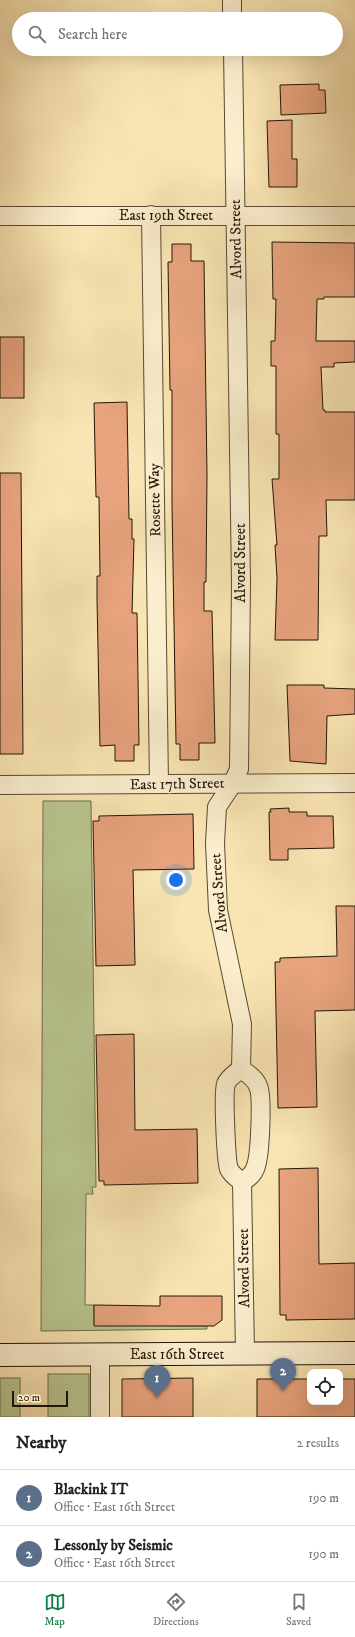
<!DOCTYPE html>
<meta charset="utf-8">
<style>
:root{--surface:#fff;--page:#f6f6f6;--text:#222;--muted:#767676;--line:#e0e0e0;--accent:#0b8043}
body{margin:0;font-family:"IM FELL DW Pica",serif;background:var(--page);color:var(--text)}
.controls{position:absolute;right:12px;bottom:12px;display:grid;overflow:hidden;border-radius:8px;box-shadow:0 4px 16px #0002}
.controls button{width:36px;height:36px;display:grid;place-items:center;padding:0;border:0;border-bottom:1px solid var(--line);background:var(--surface);color:var(--text);font:20px sans-serif}
.scale{position:absolute;left:12px;bottom:10px;width:56px;box-sizing:border-box;padding-left:4px;border:2px solid #211607;border-top:0;font-size:11px;line-height:14px;white-space:nowrap;color:#211607;-webkit-text-stroke:3px #fbeece;paint-order:stroke}
.you{position:absolute;left:176px;top:880px;width:14px;height:14px;margin:-10px;border:3px solid #fff;border-radius:50%;background:#1a73e8;box-shadow:0 0 0 6px #1a73e833}
.badge{display:grid;place-items:center;width:26px;height:26px;border-radius:50%;background:var(--accent);color:#fff;font-size:13px;font-weight:700}
.pin{position:absolute;translate:-50% -33px;filter:drop-shadow(0 1px 2px #0008)}
.pin::after{content:'';position:absolute;top:21px;width:14px;height:12px;background:inherit;clip-path:polygon(0 0,100% 0,50% 100%)}
.list{margin:0;padding:0;list-style:none}
h2{display:flex;justify-content:space-between;align-items:center;height:52px;margin:0;padding:0 16px;font-size:17px}
h2 small{font-size:13px;font-weight:400;color:var(--muted)}
.list li{display:grid;grid-template-columns:26px 1fr auto;gap:12px;align-items:center;box-sizing:border-box;height:56px;padding:0 16px;border-top:1px solid var(--line)}
.list b{display:block;font-size:15px;white-space:nowrap}
.list p{margin:0;font-size:13px;white-space:nowrap;color:var(--muted)}
.list em{font-size:13px;font-style:normal;color:var(--muted)}
.icon{flex:none;width:22px;height:22px;fill:none;stroke:currentColor;stroke-width:2;stroke-linecap:round;stroke-linejoin:round}
.map{position:relative;flex:none;width:355px;height:1417px;overflow:hidden}
.search{position:absolute;background:var(--surface);box-shadow:0 4px 16px #0002;left:12px;right:12px;top:12px;height:44px;display:flex;align-items:center;gap:10px;box-sizing:border-box;padding:0 14px;border-radius:22px;color:var(--muted);font-size:15px}
.sheet{height:164px;background:var(--surface)}
nav{display:flex;justify-content:space-around;align-items:center;box-sizing:border-box;height:56px;border-top:1px solid var(--line);background:var(--surface);font-size:11px;color:var(--muted)}
nav a{display:grid;justify-items:center;gap:2px}
nav .on{color:var(--accent)}
.map>svg:first-child{display:block}
.green{fill:#b9c690;stroke:#6d6e4c}
.building{fill:#e8a47e;stroke:#211607}
.lines{fill:none;stroke-linecap:round;stroke-linejoin:round}
.minor-casing{stroke:#574a32;stroke-width:20}
.secondary-casing{stroke:#211607;stroke-width:24}
.minor{stroke:#fbeece;stroke-width:18}
.secondary{stroke:#fbeece;stroke-width:22}
.labels{text-anchor:middle;dominant-baseline:central;stroke-width:3;stroke-linejoin:round;paint-order:stroke}
.street-label{font-size:15px;fill:#211607;stroke:#fbeece}
</style>
<div class="map">
<svg width="355" height="1417" viewBox="0 0 355 1417">
<rect width="100%" height="100%" fill="#f9e5b3"/>
<filter id="stains"><feTurbulence type="fractalNoise" baseFrequency=".005" numOctaves="4"/><feColorMatrix values="0 0 0 0 .2 0 0 0 0 .09 0 0 0 0 .02 0 0 0 .5 -.17"/></filter>
<radialGradient id="worn" r=".72"><stop offset=".6" stop-color="#630" stop-opacity="0"/><stop offset="1" stop-color="#630" stop-opacity=".3"/></radialGradient>
<g class="green">
<path d="M 43,801 L 91,801 L 96,1187 L 92,1187 L 93,1194 L 86,1194 L 85,1305 L 94,1305 L 94,1325 L 207,1326 L 207,1329 L 41,1331 Z"/>
<rect x="48" y="1374" width="41" height="43"/>
<rect x="0" y="1378" width="20" height="39"/>
</g>
<g class="building">
<path d="M 319,84 L 319,90 L 325,90 L 326,113 L 281,115 L 280,85 Z"/>
<path d="M 292,120 L 292,159 L 297,159 L 297,187 L 269,187 L 267,121 Z"/>
<path d="M 272,242 L 355,243 L 355,297 L 324,297 L 324,299 L 317,299 L 316,341 L 355,341 L 355,362 L 334,363 L 334,367 L 321,367 L 323,410 L 325,410 L 325,412 L 355,412 L 355,500 L 326,500 L 327,536 L 319,536 L 318,640 L 275,640 L 277,578 L 275,545 L 277,545 L 272,479 L 279,479 L 279,434 L 276,434 L 276,366 L 271,366 L 271,341 L 275,341 L 276,299 L 273,299 Z"/>
<path d="M 172,244 L 191,244 L 191,261 L 204,261 L 207,475 L 206,582 L 204,582 L 204,611 L 212,611 L 215,743 L 199,743 L 199,760 L 180,760 L 180,744 L 176,744 L 172,504 L 172,390 L 170,390 L 168,262 L 172,262 Z"/>
<rect x="0" y="337" width="24" height="61"/>
<path d="M 127,402 L 129,519 L 132,519 L 132,539 L 134,539 L 132,613 L 137,613 L 139,745 L 134,745 L 134,761 L 115,761 L 115,745 L 100,746 L 97,599 L 97,576 L 100,576 L 99,497 L 96,497 L 94,403 Z"/>
<path d="M 0,473 L 21,473 L 23,754 L 0,754 Z"/>
<path d="M 287,685 L 324,685 L 324,688 L 355,689 L 355,714 L 327,716 L 326,764 L 290,761 Z"/>
<path d="M 289,808 L 289,812 L 307,812 L 307,816 L 333,816 L 334,848 L 288,849 L 288,860 L 270,860 L 269,812 L 271,812 L 270,809 Z"/>
<path d="M 193,814 L 194,869 L 133,870 L 135,965 L 96,966 L 93,821 L 99,821 L 99,816 Z"/>
<path d="M 336,906 L 355,906 L 355,1010 L 315,1011 L 317,1107 L 278,1108 L 275,962 L 280,962 L 280,958 L 337,956 Z"/>
<path d="M 134,1034 L 135,1130 L 197,1129 L 198,1183 L 104,1185 L 104,1181 L 99,1181 L 96,1035 Z"/>
<path d="M 318,1168 L 319,1264 L 355,1263 L 355,1319 L 286,1320 L 286,1315 L 280,1315 L 279,1169 Z"/>
<path d="M 160,1296 L 222,1296 L 222,1320 L 214,1326 L 94,1326 L 94,1305 L 160,1306 Z"/>
<path d="M 193,1378 L 193,1417 L 122,1417 L 122,1379 Z"/>
<path d="M 257,1379 L 310,1379 L 310,1402 L 340,1402 L 340,1379 L 355,1379 L 355,1417 L 257,1417 Z"/>
</g>
<g class="lines">
<g class="minor-casing">
<g id="minor">
<path d="M 232,0 L 232,19"/>
<path d="M 233,49 L 241,582 L 239,769 L 233,783 L 217,807 L 215,843 L 218,910 L 242,1024 L 241,1069"/>
<path d="M 151,215 L 159,784"/>
<path d="M 0,216 L 355,216"/>
<path d="M 0,785 L 355,783"/>
<path d="M 241,1069 C 248,1074 255,1078 258,1086 C 263,1096 260,1154 256,1166 C 254,1174 249,1178 242,1182"/>
<path d="M 241,1069 C 236,1073 228,1078 226,1084 C 223,1092 226,1162 229,1169 C 232,1175 237,1178 242,1182"/>
<path d="M 242,1182 L 245,1353"/>
<path d="M 100,1354 L 100,1417"/>
</g>
</g>
<g class="secondary-casing">
<path id="secondary" d="M 0,1355 L 355,1353"/>
</g>
<use href="#minor" class="minor"/>
<use href="#secondary" class="secondary"/>
</g>
<g class="labels">
<g class="street-label">
<text x="166" y="215">East 19th Street</text>
<text transform="translate(236 239) rotate(-91)">Alvord Street</text>
<text transform="translate(155 500) rotate(-91)">Rosette Way</text>
<text transform="translate(240 563) rotate(-90)">Alvord Street</text>
<text transform="translate(177 784) rotate(-1)">East 17th Street</text>
<text transform="translate(219 893) rotate(-95)">Alvord Street</text>
<text transform="translate(244 1268) rotate(-91)">Alvord Street</text>
<text x="177" y="1354">East 16th Street</text>
</g>
</g>
<rect width="100%" height="100%" filter="url(#stains)"/>
<rect width="100%" height="100%" fill="url(#worn)"/>
</svg>
<div class="controls">
<button><svg class="icon" aria-label="locate" viewBox="0 0 24 24"><circle cx="12" cy="12" r="6"/><path d="M12 2v4M12 18v4M2 12h4M18 12h4"/></svg></button>
</div>
<div class="scale">20 m</div>
<div class="you"></div>
<div class="pin badge" style="left:157px;top:1398px;background:#5c6f8a">1</div>
<div class="pin badge" style="left:283px;top:1391px;background:#5c6f8a">2</div>
<div class="search"><svg class="icon" aria-label="search" viewBox="0 0 24 24"><circle cx="10" cy="10" r="6"/><path d="M15 15l6 6"/></svg>Search here</div>
</div>
<section class="sheet">
<h2>Nearby<small>2 results</small></h2>
<ul class="list">
<li><span class="badge" style="background:#5c6f8a">1</span><div><b>Blackink IT</b><p>Office · East 16th Street</p></div><em>190 m</em></li>
<li><span class="badge" style="background:#5c6f8a">2</span><div><b>Lessonly by Seismic</b><p>Office · East 16th Street</p></div><em>190 m</em></li>
</ul>
</section>
<nav>
<a class="on"><svg class="icon" aria-label="map" viewBox="0 0 24 24"><path d="M3 6l6-2 6 2 6-2v14l-6 2-6-2-6 2zM9 4v14M15 6v14"/></svg>Map</a>
<a><svg class="icon" aria-label="directions" viewBox="0 0 24 24"><path d="M12 3l9 9-9 9-9-9zM9 14v-3h6M13 9l2 2-2 2"/></svg>Directions</a>
<a><svg class="icon" aria-label="saved" viewBox="0 0 24 24"><path d="M7 4h10v16l-5-4-5 4z"/></svg>Saved</a>
</nav>
